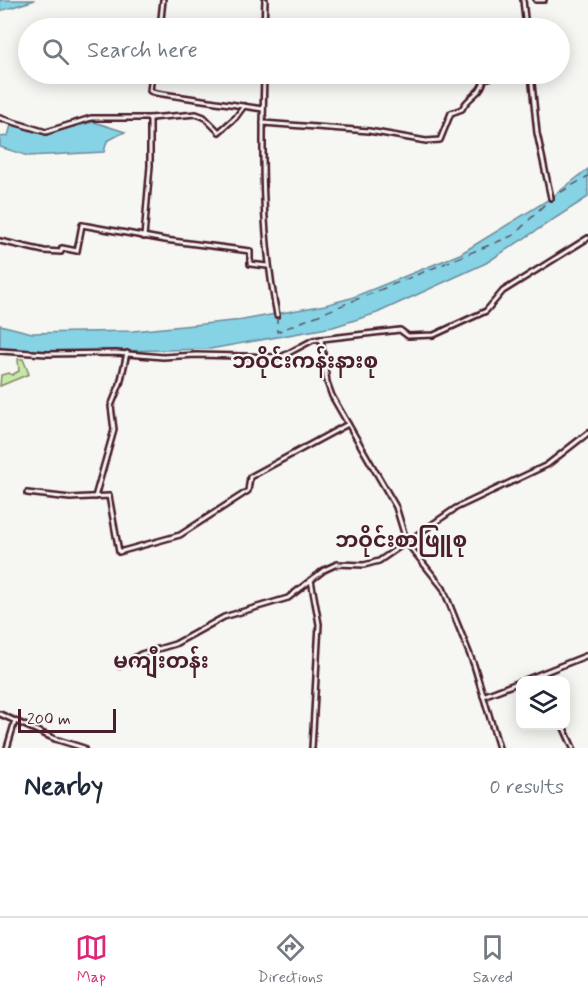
<!DOCTYPE html>
<meta charset="utf-8">
<style>
:root{--surface:#fff;--page:#f6f6f7;--text:#1f2937;--muted:#747a83;--line:#e0e1e3;--accent:#db2777}
body{margin:0;font-family:Mynerve,"Noto Sans Myanmar",sans-serif;background:var(--page);color:var(--text)}
.controls{position:absolute;right:18px;bottom:18px;display:grid;overflow:hidden;border-radius:12px;box-shadow:0 3px 15px #0003}
.controls button{width:54px;height:54px;display:grid;place-items:center;padding:0;border:0;border-bottom:2px solid var(--line);background:var(--surface);color:var(--text);font:30px sans-serif}
.scale{position:absolute;left:18px;bottom:15px;width:98px;box-sizing:border-box;padding-left:6px;border:3px solid #4a1f2b;border-top:0;font-size:16px;line-height:21px;white-space:nowrap;color:#4a1f2b;-webkit-text-stroke:4px #f6f6f2;paint-order:stroke}
.list{margin:0;padding:0;list-style:none}
h2{display:flex;justify-content:space-between;align-items:center;height:78px;margin:0;padding:0 24px;font-size:26px}
h2 small{font-size:20px;font-weight:400;color:var(--muted)}
.icon{flex:none;width:33px;height:33px;fill:none;stroke:currentColor;stroke-width:2;stroke-linecap:round;stroke-linejoin:round}
.map{position:relative;flex:none;width:588px;height:748px;overflow:hidden}
.search{position:absolute;background:var(--surface);box-shadow:0 3px 15px #0003;left:18px;right:18px;top:18px;height:66px;display:flex;align-items:center;gap:15px;box-sizing:border-box;padding:0 21px;border-radius:33px;color:var(--muted);font-size:22px}
.sheet{height:168px;background:var(--surface)}
nav{display:flex;justify-content:space-around;align-items:center;box-sizing:border-box;height:84px;border-top:2px solid var(--line);background:var(--surface);font-size:16px;color:var(--muted)}
nav a{display:grid;justify-items:center;gap:3px}
nav .on{color:var(--accent)}
.map>svg:first-child{display:block}
.green{fill:#c4eba6;stroke:#878568;stroke-width:1.5}
.water{fill:#86d3e5;stroke:#6e8b9b;stroke-width:1.5}
.lines{fill:none;stroke-linecap:round;stroke-linejoin:round}
.ferry{stroke:#5c5563;stroke-width:1.5;stroke-dasharray:8 6;stroke-linecap:butt}
.street-casing{stroke:#4a1f2b;stroke-width:8}
.street{stroke:#f6f6f2;stroke-width:3}
.labels{text-anchor:middle;dominant-baseline:central;stroke-width:4.5;stroke-linejoin:round;paint-order:stroke}
.quarter-label{font-size:21px;font-weight:bold;fill:#4a1f2b;stroke:#f6f6f2}
</style>
<div class="map">
<svg width="588" height="748" viewBox="0 0 588 748">
<rect width="100%" height="100%" fill="#f6f6f2"/>
<filter id="ink" filterUnits="userSpaceOnUse"><feTurbulence type="fractalNoise" baseFrequency=".0167" numOctaves="2"/><feDisplacementMap in="SourceGraphic" scale="12" xChannelSelector="R" yChannelSelector="G"/><feConvolveMatrix kernelMatrix="1 2 1 2 8 2 1 2 1" color-interpolation-filters="sRGB"/></filter>
<g filter="url(#ink)">
<path class="green" d="M 18,359 L 23,359 L 29,374 L 0,386 L 1,375 L 9,373 L 12,375 L 19,371 Z"/>
<g class="water">
<path d="M 0,0 L 35,0 L 0,11 Z"/>
<path d="M 94,122 L 125,132 L 107,141 L 104,152 L 28,156 L 0,147 L 0,137 L 8,136 L 11,125 L 46,133 Z"/>
<path d="M 588,169 L 588,197 L 486,263 L 377,313 L 333,327 L 210,349 L 73,352 L 0,349 L 0,325 L 32,333 L 133,331 L 243,320 L 325,305 L 351,298 L 460,254 L 551,198 Z"/>
</g>
<g class="lines">
<path class="ferry" d="M 277,315 L 277,332 L 514,235 L 551,198 L 588,176"/>
<g class="street-casing">
<g id="street">
<path d="M 523,0 L 526,28"/>
<path d="M 536,0 L 544,0"/>
<path d="M 160,28 L 163,0"/>
<path d="M 264,28 L 265,0"/>
<path d="M 152,74 L 150,91 L 156,93 L 263,109"/>
<path d="M 264,74 C 262,155 261,234 277,315"/>
<path d="M 531,74 L 537,133 L 551,198"/>
<path d="M 0,118 L 46,132 L 91,118 L 150,118 L 150,166 L 144,237"/>
<path d="M 150,118 L 196,114 L 204,117 L 219,132 L 236,117 L 244,106"/>
<path d="M 263,123 L 369,131 L 426,141 L 440,140 L 451,113 L 462,109 C 468,96 482,94 484,79 L 504,74"/>
<path d="M 0,241 L 44,251 L 61,252 L 62,248 L 77,251 L 82,225 L 165,240 L 250,251 L 250,264 L 267,266"/>
<path d="M 321,339 L 327,382 L 332,396 L 396,507 L 407,543 L 443,588 L 474,665 L 499,748"/>
<path d="M 0,351 L 47,354 L 116,353 L 163,357 L 196,355 L 281,357 L 313,340 L 400,330 L 408,336 L 434,335 L 486,311 L 503,291 L 588,238"/>
<path d="M 27,493 L 70,498 L 109,496 L 119,552 L 180,535 L 248,491 L 250,477 L 348,424"/>
<path d="M 95,497 L 114,430 L 111,406 L 120,384 L 127,353"/>
<path d="M 311,580 L 319,624 L 312,748"/>
<path d="M 120,666 L 141,654 L 175,644 L 224,617 L 288,598 L 324,570 L 337,564 L 364,565 L 379,561 L 456,508 L 547,465 L 588,433"/>
<path d="M 525,680 L 588,655"/>
<path d="M 541,680 L 544,674"/>
<path d="M 483,696 L 520,682"/>
<path d="M 0,714 L 55,739 L 84,748"/>
<path d="M 563,726 L 573,748"/>
<path d="M 7,748 L 15,721"/>
</g>
</g>
<use href="#street" class="street"/>
</g>
</g>
<g class="labels">
<g class="quarter-label">
<text x="305" y="362">ဘဝိုင်းကန်းနားစု</text>
<text x="401" y="541">ဘဝိုင်းစာဖြူစု</text>
<text x="161" y="662">မကျီးတန်း</text>
</g>
</g>
</svg>
<div class="controls">
<button><svg class="icon" aria-label="layers" viewBox="0 0 24 24"><path d="M12 4l9 5-9 5-9-5zM3 14l9 5 9-5"/></svg></button>
</div>
<div class="scale">200 m</div>
<div class="search"><svg class="icon" aria-label="search" viewBox="0 0 24 24"><circle cx="10" cy="10" r="6"/><path d="M15 15l6 6"/></svg>Search here</div>
</div>
<section class="sheet">
<h2>Nearby<small>0 results</small></h2>
<ul class="list">
</ul>
</section>
<nav>
<a class="on"><svg class="icon" aria-label="map" viewBox="0 0 24 24"><path d="M3 6l6-2 6 2 6-2v14l-6 2-6-2-6 2zM9 4v14M15 6v14"/></svg>Map</a>
<a><svg class="icon" aria-label="directions" viewBox="0 0 24 24"><path d="M12 3l9 9-9 9-9-9zM9 14v-3h6M13 9l2 2-2 2"/></svg>Directions</a>
<a><svg class="icon" aria-label="saved" viewBox="0 0 24 24"><path d="M7 4h10v16l-5-4-5 4z"/></svg>Saved</a>
</nav>
